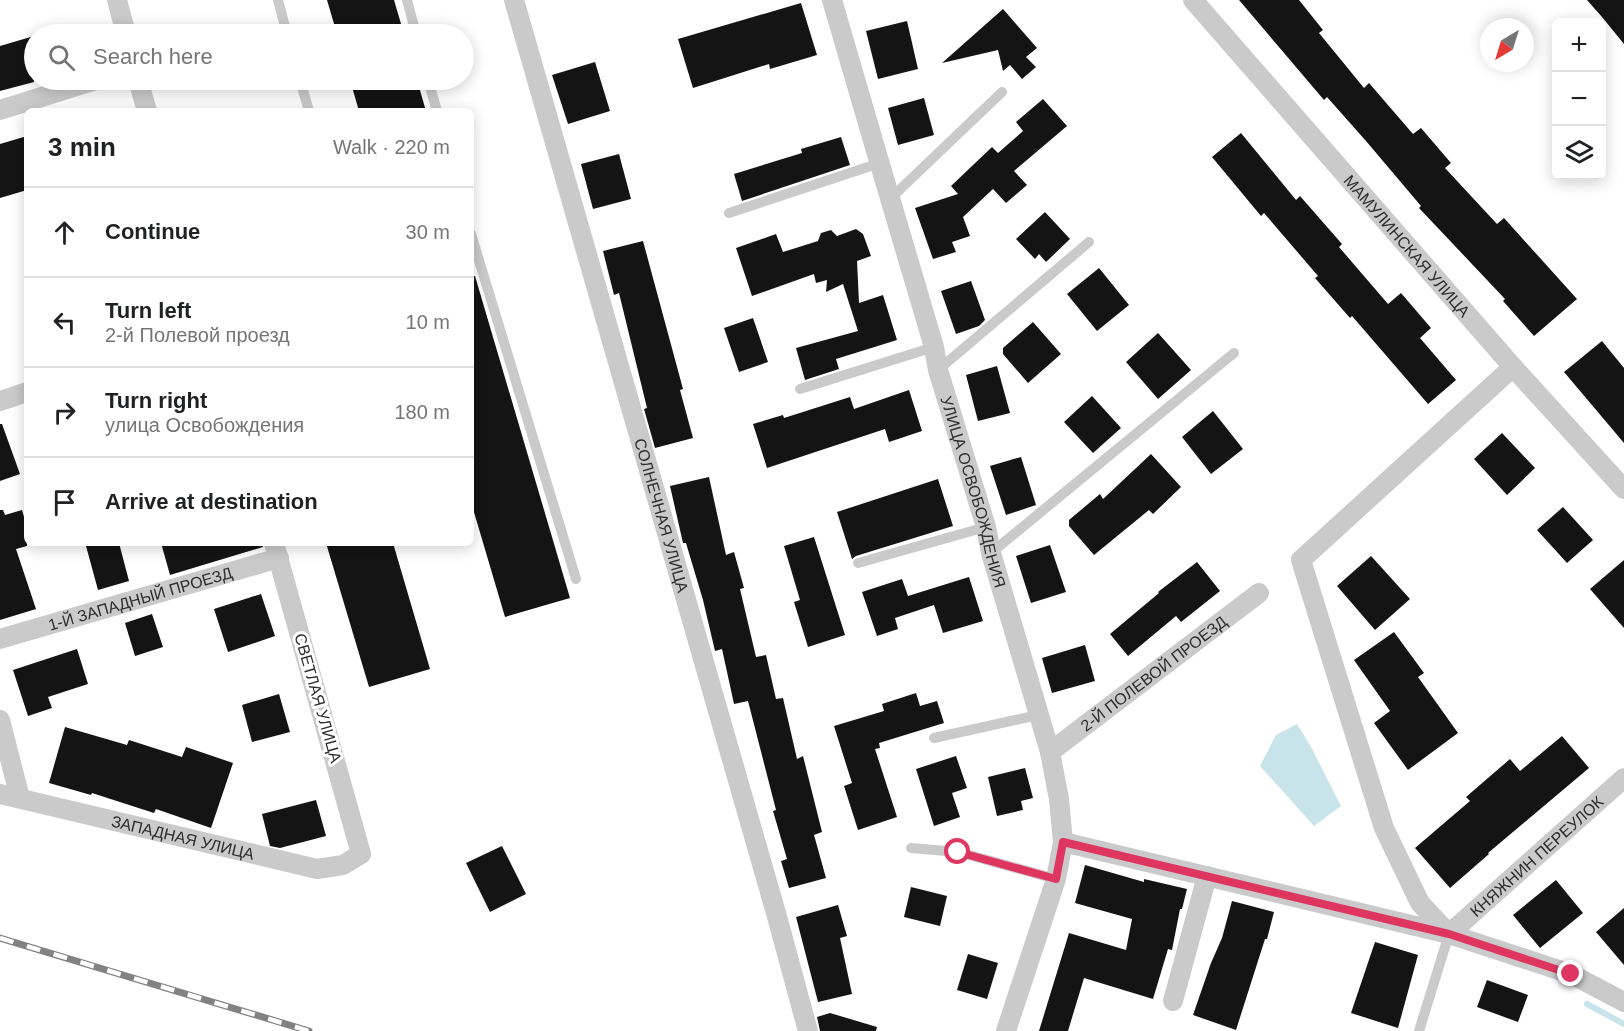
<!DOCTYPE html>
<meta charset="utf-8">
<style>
:root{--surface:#fff;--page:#f2f2f2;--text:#202124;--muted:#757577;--line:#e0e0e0}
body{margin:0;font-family:Helvetica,sans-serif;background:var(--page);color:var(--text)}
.controls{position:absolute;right:18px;top:18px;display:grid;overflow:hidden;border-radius:9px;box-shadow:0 3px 15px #0003}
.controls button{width:54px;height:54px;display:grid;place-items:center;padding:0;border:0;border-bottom:2px solid var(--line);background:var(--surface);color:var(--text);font:30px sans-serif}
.compass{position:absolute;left:1480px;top:18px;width:54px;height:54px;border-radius:50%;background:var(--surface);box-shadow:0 3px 15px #0003;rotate:218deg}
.stop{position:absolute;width:18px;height:18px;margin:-14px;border:4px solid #de3660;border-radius:50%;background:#fff}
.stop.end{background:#de3660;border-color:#fff;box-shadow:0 2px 6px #0008}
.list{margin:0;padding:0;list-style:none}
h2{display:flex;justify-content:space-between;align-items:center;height:78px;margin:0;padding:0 24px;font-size:26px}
h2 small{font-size:20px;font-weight:400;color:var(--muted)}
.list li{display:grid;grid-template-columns:39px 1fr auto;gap:18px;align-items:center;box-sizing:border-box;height:90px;padding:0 24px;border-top:2px solid var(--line)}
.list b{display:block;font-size:22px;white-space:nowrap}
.list p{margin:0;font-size:20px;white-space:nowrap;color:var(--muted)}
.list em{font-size:20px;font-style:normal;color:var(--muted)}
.icon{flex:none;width:33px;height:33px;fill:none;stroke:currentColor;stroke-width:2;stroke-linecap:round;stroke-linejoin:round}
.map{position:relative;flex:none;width:1624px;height:1031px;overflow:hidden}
.search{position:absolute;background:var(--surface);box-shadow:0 3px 15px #0003;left:24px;top:24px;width:450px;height:66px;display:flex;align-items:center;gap:15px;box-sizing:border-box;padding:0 21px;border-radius:33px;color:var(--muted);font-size:22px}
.panel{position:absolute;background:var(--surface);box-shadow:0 3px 15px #0003;left:24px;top:108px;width:450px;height:438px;border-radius:9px}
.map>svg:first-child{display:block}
.water{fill:#c8e3ea}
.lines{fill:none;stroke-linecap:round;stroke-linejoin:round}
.stream{stroke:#c8e3ea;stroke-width:6}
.building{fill:#141414}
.lane{stroke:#cacaca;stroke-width:10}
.street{stroke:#cacaca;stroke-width:20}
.rail-casing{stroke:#828282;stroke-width:7}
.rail{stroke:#fff;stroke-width:4.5;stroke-dasharray:14;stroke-linecap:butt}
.route{stroke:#de3660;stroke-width:8}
.labels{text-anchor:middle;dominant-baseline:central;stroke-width:6;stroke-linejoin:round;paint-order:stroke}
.street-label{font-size:16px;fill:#2d2d2d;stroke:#fff}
</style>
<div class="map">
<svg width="1624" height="1031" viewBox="0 0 1624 1031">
<rect width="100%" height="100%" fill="#fff"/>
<path class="water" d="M 1297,724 L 1310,745 L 1341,806 L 1314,826 L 1260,766 L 1276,735 Z"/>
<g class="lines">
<path class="stream" d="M 1587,1004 L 1624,1024"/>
</g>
<g class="building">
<path d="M 327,0 L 394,0 L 404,34 L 337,34 Z"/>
<path d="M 1239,0 L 1299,0 L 1323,30 L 1319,33 L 1364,88 L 1369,83 L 1413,134 L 1421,128 L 1451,163 L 1445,168 L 1497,224 L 1504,218 L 1577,299 L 1534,336 L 1503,301 L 1505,299 L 1419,208 L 1421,206 L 1366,141 L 1327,97 L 1324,100 Z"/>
<path d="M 1587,0 L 1624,0 L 1624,44 L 1602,17 Z"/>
<path d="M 801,3 L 817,55 L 770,69 L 769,64 L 693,88 L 678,39 Z"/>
<path d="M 1003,9 L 1037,48 L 1026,57 L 1036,67 L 1022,79 L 1010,65 L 1003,71 L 998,50 L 942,63 Z"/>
<path d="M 907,21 L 918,69 L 878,79 L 866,31 Z"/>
<path d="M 34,36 L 34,82 L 0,91 L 0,46 Z"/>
<path d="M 595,62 L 610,111 L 568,124 L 552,75 Z"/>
<path d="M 350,80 L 417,80 L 426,111 L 359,111 Z"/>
<path d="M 924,98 L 934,135 L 898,145 L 888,108 Z"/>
<path d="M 1043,99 L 1067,126 L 1014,171 L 1027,185 L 1006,203 L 993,189 L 963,217 L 970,236 L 952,242 L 956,252 L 933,259 L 915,208 L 958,194 L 951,186 L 992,147 L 998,153 L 1023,131 L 1016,122 Z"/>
<path d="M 1241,133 L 1296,200 L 1300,196 L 1342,244 L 1339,247 L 1388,304 L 1401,293 L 1431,328 L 1420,338 L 1456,380 L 1428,404 L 1352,316 L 1350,318 L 1315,278 L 1318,276 L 1264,213 L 1261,216 L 1212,157 Z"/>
<path d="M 27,136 L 27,190 L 0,198 L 0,144 Z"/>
<path d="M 841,137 L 850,165 L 742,201 L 734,174 L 802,153 L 801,149 Z"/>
<path d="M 619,154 L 631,199 L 593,209 L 581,164 Z"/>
<path d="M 1045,212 L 1070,239 L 1046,262 L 1039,254 L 1035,259 L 1016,239 Z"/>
<path d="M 856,229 L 863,234 L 871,256 L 857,261 L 859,303 L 883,295 L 897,340 L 836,359 L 839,369 L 805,380 L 796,348 L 858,331 L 843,284 L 826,292 L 827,280 L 816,283 L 814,274 L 752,296 L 736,248 L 776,234 L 783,252 L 818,241 L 821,233 L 831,230 L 837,236 Z"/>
<path d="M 643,241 L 683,389 L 680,390 L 693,438 L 655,448 L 644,409 L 647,408 L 619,293 L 614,295 L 603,251 Z"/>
<path d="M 1099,268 L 1129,305 L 1097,331 L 1067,294 Z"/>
<path d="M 475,276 L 570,598 L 505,617 L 471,502 L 471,277 Z"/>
<path d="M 971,281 L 985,320 L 979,326 L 956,334 L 941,291 Z"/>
<path d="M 753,318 L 768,362 L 739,372 L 724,328 Z"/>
<path d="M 1033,322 L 1061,354 L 1028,383 L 1003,354 L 1003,348 Z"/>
<path d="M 1158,333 L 1191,370 L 1158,399 L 1126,362 Z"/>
<path d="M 1602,341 L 1624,368 L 1624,443 L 1564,372 Z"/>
<path d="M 997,366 L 1010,413 L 978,421 L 966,375 Z"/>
<path d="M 909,390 L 922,431 L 889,442 L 885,429 L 767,468 L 753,424 L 783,415 L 784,418 L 850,397 L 854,409 Z"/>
<path d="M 1092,396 L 1121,428 L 1093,453 L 1064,422 Z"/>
<path d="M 1213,411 L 1243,449 L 1211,474 L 1182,437 Z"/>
<path d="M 0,424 L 2,424 L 20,474 L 0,481 Z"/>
<path d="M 1502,433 L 1535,468 L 1507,495 L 1474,459 Z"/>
<path d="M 1151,454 L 1181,487 L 1153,514 L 1149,510 L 1094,555 L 1069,526 L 1069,520 L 1100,494 L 1103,499 Z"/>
<path d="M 1021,457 L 1036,505 L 1006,515 L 990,466 Z"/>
<path d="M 709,477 L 726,555 L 734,552 L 744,588 L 740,589 L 756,657 L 766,655 L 776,699 L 783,698 L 797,759 L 803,756 L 822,832 L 814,835 L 826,878 L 789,888 L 781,861 L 787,859 L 773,811 L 776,810 L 748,701 L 734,704 L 722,649 L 715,651 L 703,600 L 686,543 L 683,543 L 670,486 Z"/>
<path d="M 938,479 L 953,526 L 856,556 L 852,559 L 837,512 Z"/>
<path d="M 1563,507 L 1593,540 L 1567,563 L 1537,530 Z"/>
<path d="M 0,510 L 3,510 L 5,515 L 22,510 L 27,527 L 27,546 L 16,549 L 36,609 L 0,620 Z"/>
<path d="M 814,537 L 845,635 L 808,647 L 794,602 L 800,600 L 784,546 Z"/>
<path d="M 96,543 L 119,543 L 129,581 L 98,590 L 86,546 Z"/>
<path d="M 161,543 L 262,543 L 263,547 L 170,575 Z"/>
<path d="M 326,543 L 393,543 L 430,669 L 369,687 Z"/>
<path d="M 1050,545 L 1066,592 L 1031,603 L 1016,556 Z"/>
<path d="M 1371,556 L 1410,599 L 1375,630 L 1337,586 Z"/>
<path d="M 1624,560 L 1624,628 L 1590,589 Z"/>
<path d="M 1197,562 L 1220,591 L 1181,622 L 1176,616 L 1128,656 L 1110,634 L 1159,593 L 1158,592 Z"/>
<path d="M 969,577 L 983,621 L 943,633 L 934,605 L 895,618 L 898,629 L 877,636 L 862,592 L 902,579 L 908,596 Z"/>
<path d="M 261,594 L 275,636 L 228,652 L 214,609 Z"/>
<path d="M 152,614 L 163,647 L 135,656 L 125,623 Z"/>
<path d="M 1394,632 L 1424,673 L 1418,677 L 1458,733 L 1408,770 L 1374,723 L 1390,711 L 1354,660 Z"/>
<path d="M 1085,645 L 1095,681 L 1052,693 L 1042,658 Z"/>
<path d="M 77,649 L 88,684 L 48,697 L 52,708 L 28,716 L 13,670 Z"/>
<path d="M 916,693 L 920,706 L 937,701 L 944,723 L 879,743 L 880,748 L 875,749 L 897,817 L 858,830 L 844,786 L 852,783 L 834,726 L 884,711 L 882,704 Z"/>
<path d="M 279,694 L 290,732 L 252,742 L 242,705 Z"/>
<path d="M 65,727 L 127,745 L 129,740 L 182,757 L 186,747 L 233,763 L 211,828 L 156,809 L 154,813 L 92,793 L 91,795 L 49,783 Z"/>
<path d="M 1562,736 L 1589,768 L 1488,853 L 1489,854 L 1450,888 L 1415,848 L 1470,801 L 1466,797 L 1510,759 L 1520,771 Z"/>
<path d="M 956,756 L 967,788 L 952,793 L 960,817 L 934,826 L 916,769 Z"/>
<path d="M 1025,768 L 1033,798 L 1021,801 L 1023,810 L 997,816 L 988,777 Z"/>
<path d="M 316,800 L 326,836 L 280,848 L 270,846 L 262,814 Z"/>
<path d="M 502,846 L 526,894 L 490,912 L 466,863 Z"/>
<path d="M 1085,865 L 1144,882 L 1144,879 L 1187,889 L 1182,909 L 1180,909 L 1172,950 L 1168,949 L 1153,999 L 1084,978 L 1068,1031 L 1039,1031 L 1069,933 L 1126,950 L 1132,919 L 1075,903 Z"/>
<path d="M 1556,880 L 1583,913 L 1540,948 L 1513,915 Z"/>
<path d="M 911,887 L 947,896 L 940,926 L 904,917 Z"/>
<path d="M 1232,901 L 1274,912 L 1267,939 L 1265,939 L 1236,1030 L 1193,1015 L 1211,963 L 1222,938 Z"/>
<path d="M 838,905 L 847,936 L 840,938 L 852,994 L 818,1002 L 796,917 Z"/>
<path d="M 1624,908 L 1624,965 L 1596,932 Z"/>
<path d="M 1375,942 L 1418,955 L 1398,1028 L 1351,1013 Z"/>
<path d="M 968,954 L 998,963 L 987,999 L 957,990 Z"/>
<path d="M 1487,980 L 1528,995 L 1518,1022 L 1477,1007 Z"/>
<path d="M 830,1013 L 877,1027 L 876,1031 L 820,1031 L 817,1017 Z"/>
</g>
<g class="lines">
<g class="lane">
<path d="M 278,0 L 287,34"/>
<path d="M 407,0 L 416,34"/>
<path d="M 300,80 L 309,111"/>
<path d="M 428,80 L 437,111"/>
<path d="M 889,200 L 1002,92"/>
<path d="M 729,213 L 880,163"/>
<path d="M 471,234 L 576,579"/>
<path d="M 938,370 L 1089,242"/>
<path d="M 800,389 L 934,347"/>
<path d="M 991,553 L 1234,353"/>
<path d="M 858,563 L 986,527"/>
<path d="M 934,738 L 1038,715"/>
<path d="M 911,848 L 958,852 L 1056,879"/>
<path d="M 1419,1031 L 1449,934"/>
</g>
<g class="street">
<path d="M 117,0 L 126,34"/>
<path id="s1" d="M 514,0 L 776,913 L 808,1031"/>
<path id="s2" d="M 832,0 C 866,116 899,231 934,347 L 938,370 L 986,527 L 991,553 L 1050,752 L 1059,799 L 1063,842 L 1056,879 L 1006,1031"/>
<path id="s3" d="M 1193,0 L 1513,367 L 1624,489"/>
<path d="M 138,80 L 147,111"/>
<path d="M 0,110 L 96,80"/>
<path id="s4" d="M 1513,367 L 1301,560 L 1384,828 L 1420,903 L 1449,934 L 1624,778"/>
<path d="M 0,401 L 27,392"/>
<path id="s5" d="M 0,639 L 279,558"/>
<path d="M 0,720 L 20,798"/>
<path id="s6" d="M 1050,752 L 1259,593"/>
<path id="s7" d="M 0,794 L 317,869 L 343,865 L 361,854 L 274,543"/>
<path d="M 1063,842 L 1449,934 L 1571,974 L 1624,1002"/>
<path d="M 1173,1001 L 1207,876"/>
</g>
<g class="rail-casing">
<path id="rail" d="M 0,938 L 309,1031"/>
</g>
<use href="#rail" class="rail"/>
</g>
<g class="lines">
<path class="route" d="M 958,852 L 1056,879 L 1063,842 L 1449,934 L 1571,974"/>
</g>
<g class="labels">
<g class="street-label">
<text stroke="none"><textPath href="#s3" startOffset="326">МАМУЛИНСКАЯ УЛИЦА</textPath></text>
<text stroke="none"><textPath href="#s2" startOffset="512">УЛИЦА ОСВОБОЖДЕНИЯ</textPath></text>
<text stroke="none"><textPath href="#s1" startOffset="536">СОЛНЕЧНАЯ УЛИЦА</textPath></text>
<text stroke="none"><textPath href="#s5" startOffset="146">1-Й ЗАПАДНЫЙ ПРОЕЗД</textPath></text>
<text stroke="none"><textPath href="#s6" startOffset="130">2-Й ПОЛЕВОЙ ПРОЕЗД</textPath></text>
<text transform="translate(318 698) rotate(74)">СВЕТЛАЯ УЛИЦА</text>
<text stroke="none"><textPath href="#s7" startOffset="188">ЗАПАДНАЯ УЛИЦА</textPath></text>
<text stroke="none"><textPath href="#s4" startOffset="810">КНЯЖНИН ПЕРЕУЛОК</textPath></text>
</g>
</g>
</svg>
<div class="controls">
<button>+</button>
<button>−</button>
<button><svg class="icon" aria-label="layers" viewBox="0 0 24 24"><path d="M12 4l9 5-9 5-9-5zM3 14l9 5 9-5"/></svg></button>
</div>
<svg class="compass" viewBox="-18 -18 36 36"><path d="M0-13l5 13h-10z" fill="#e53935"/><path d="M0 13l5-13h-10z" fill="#757577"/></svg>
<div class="stop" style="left:958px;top:852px"></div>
<div class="stop end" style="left:1571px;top:974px"></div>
<div class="search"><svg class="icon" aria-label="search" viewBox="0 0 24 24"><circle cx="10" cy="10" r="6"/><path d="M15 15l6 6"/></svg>Search here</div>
<section class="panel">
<h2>3 min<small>Walk · 220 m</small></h2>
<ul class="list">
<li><svg class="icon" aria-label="ahead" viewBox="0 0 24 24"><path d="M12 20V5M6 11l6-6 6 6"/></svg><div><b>Continue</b></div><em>30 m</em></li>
<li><svg class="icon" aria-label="left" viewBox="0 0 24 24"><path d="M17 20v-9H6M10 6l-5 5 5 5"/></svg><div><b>Turn left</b><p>2-й Полевой проезд</p></div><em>10 m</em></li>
<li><svg class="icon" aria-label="right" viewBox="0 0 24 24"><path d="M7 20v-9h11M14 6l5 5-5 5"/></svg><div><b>Turn right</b><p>улица Освобождения</p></div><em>180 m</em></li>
<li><svg class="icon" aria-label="arrive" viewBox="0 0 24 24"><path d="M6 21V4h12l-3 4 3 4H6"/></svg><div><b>Arrive at destination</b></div></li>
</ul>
</section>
</div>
